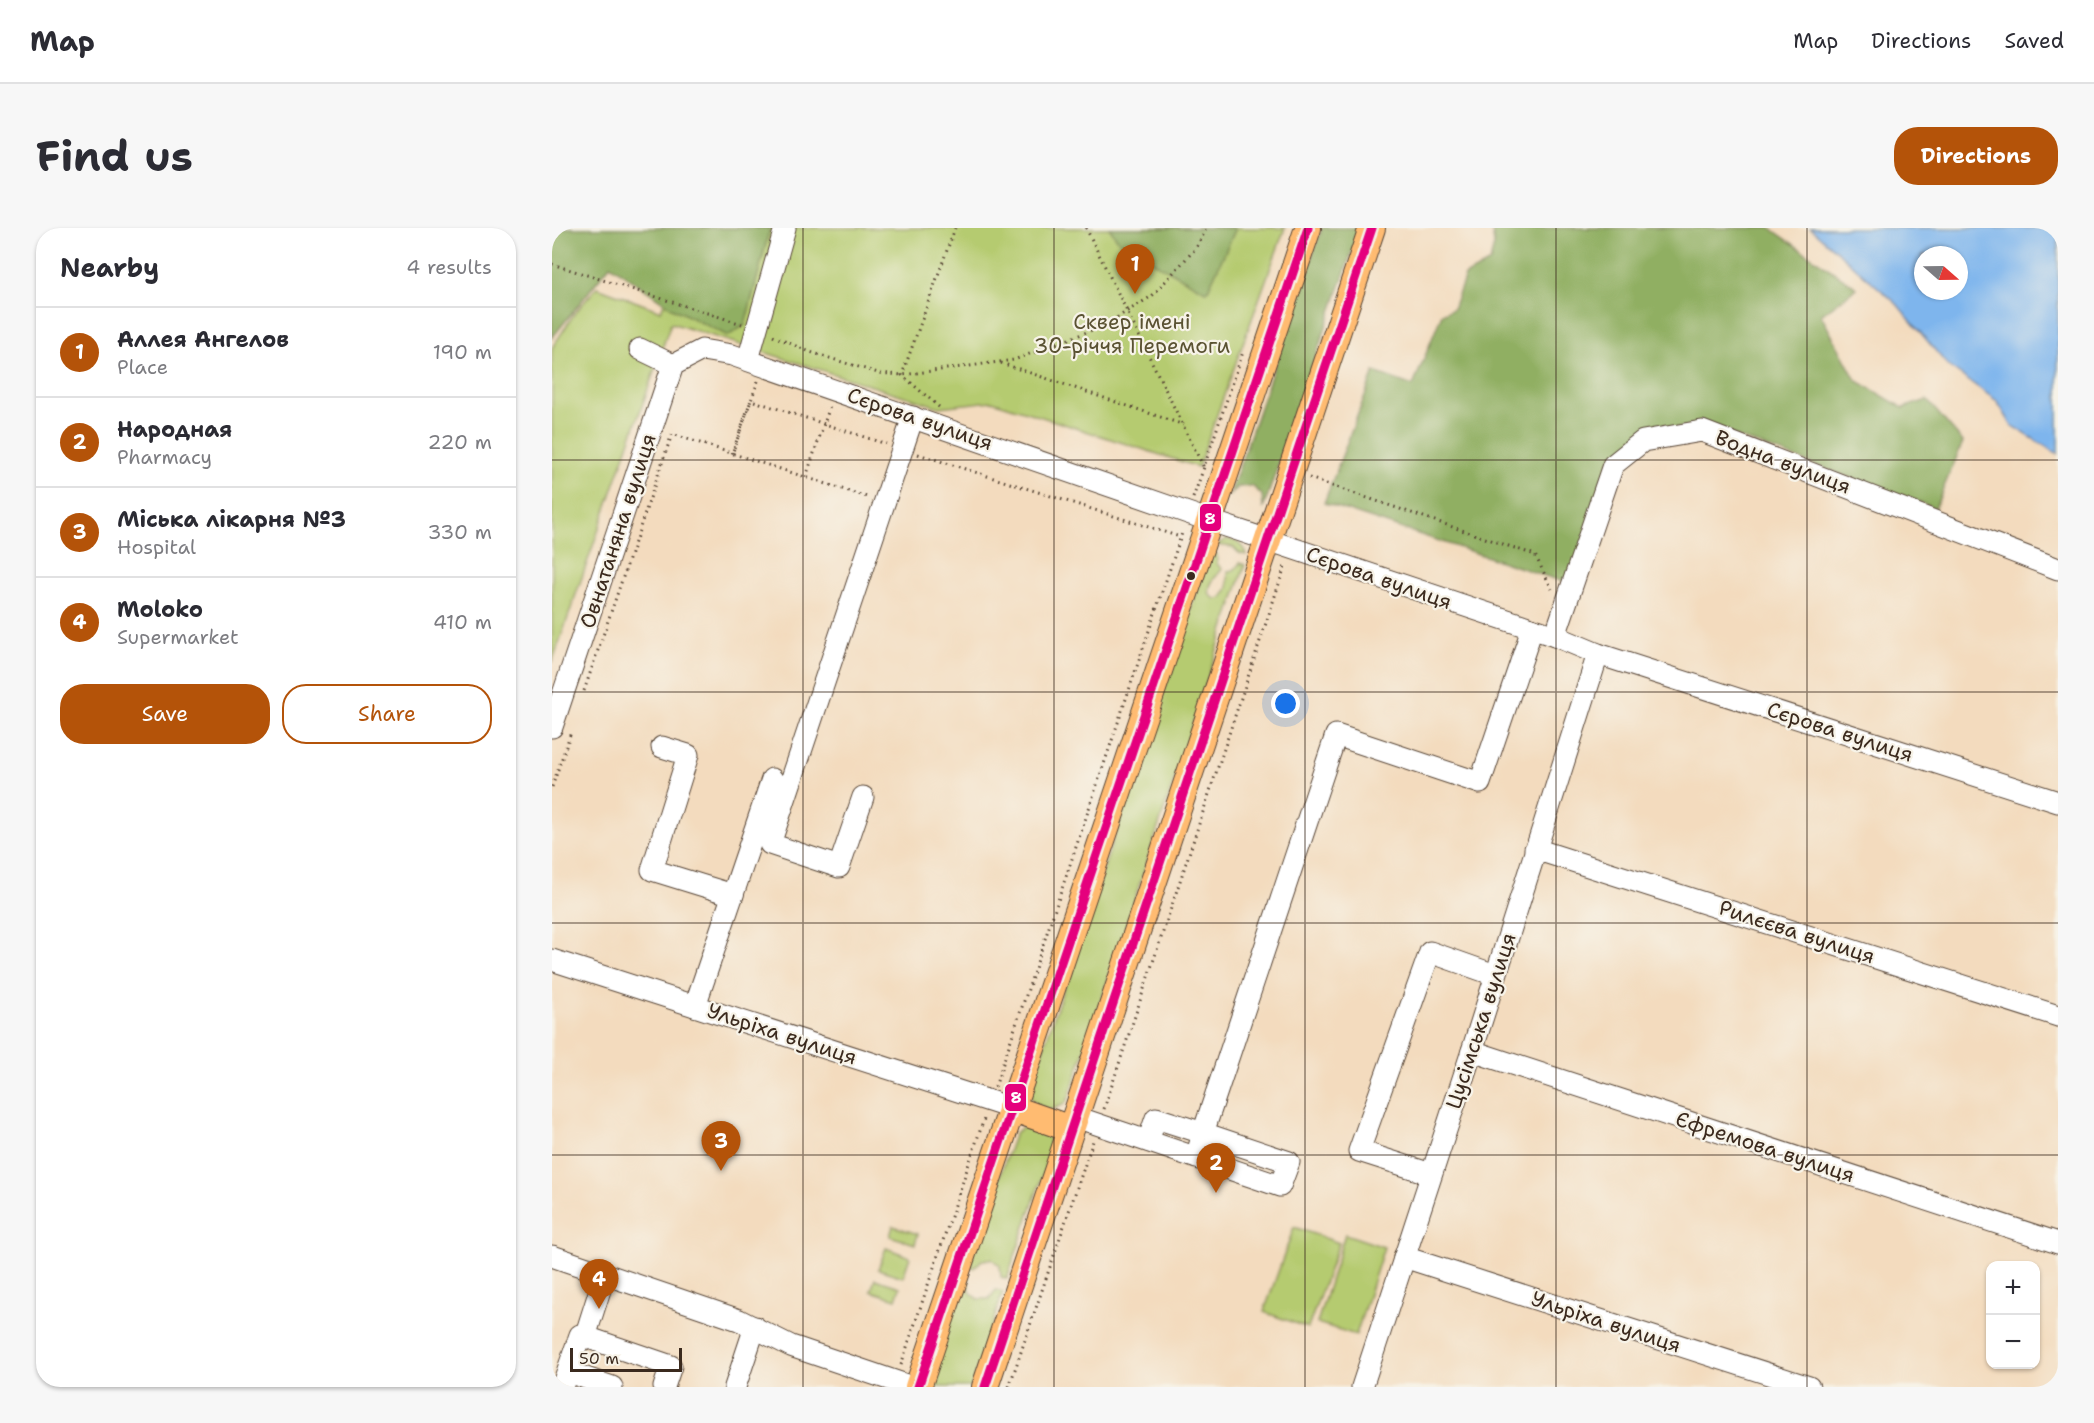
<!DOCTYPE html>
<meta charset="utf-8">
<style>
:root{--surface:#fff;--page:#f7f7f7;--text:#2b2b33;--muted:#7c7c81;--line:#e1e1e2;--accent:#b45309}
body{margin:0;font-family:"Shantell Sans",sans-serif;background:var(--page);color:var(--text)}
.controls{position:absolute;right:18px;bottom:18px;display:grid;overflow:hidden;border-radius:12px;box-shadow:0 2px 4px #0004}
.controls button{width:54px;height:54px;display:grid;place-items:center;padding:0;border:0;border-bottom:2px solid var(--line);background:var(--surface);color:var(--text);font:30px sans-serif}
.compass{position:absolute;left:1362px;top:18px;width:54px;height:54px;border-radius:50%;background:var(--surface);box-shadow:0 2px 4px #0004;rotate:110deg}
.scale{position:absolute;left:18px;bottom:15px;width:112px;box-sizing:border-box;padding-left:6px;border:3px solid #3b2a1e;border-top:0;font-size:16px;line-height:21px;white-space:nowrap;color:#3b2a1e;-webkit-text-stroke:4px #f7f3e8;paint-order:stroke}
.you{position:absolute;left:734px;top:476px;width:21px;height:21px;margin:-15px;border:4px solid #fff;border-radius:50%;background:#1a73e8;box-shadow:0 0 0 9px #1a73e833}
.badge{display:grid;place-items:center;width:39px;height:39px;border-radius:50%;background:var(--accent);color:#fff;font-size:20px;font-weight:700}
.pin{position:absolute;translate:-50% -50px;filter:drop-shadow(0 2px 3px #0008)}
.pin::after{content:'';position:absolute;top:32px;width:21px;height:18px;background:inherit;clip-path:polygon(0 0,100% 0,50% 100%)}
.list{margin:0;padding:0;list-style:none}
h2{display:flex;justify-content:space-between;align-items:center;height:78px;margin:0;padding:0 24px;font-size:26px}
h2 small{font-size:20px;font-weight:400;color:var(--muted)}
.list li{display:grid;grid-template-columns:39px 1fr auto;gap:18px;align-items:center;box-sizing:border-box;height:90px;padding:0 24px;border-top:2px solid var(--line)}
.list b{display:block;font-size:22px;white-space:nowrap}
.list p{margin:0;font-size:20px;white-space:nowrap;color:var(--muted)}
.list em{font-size:20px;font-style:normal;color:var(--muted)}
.actions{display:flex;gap:12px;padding:18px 24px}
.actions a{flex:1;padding:14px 0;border:2px solid var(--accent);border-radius:24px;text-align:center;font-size:21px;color:var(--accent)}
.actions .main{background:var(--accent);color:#fff}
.map{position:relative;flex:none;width:1506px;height:1159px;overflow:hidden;border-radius:24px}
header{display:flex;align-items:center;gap:36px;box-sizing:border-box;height:84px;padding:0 30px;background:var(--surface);border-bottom:2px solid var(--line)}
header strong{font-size:28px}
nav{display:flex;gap:33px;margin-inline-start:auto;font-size:21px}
.intro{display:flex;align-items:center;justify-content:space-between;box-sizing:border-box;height:144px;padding:0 36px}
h1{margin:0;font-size:42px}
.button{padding:15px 27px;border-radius:24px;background:var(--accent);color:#fff;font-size:21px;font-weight:700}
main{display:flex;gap:36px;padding:0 36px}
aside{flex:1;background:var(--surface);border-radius:24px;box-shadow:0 2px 4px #0004}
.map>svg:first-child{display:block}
.green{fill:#b5cb6f;stroke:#787a46;stroke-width:1.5}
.forest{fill:#90af62;stroke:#666c40;stroke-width:1.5}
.water{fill:#7eb5ed;stroke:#5c7086;stroke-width:1.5;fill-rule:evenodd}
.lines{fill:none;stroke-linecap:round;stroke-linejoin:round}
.minor-casing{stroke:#574536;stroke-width:23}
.major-casing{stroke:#574536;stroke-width:28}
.path{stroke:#574536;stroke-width:3;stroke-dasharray:1.5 4.5;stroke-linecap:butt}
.minor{stroke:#fff;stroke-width:21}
.major{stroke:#ffbb71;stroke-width:26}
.bus-1-casing{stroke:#f7f3e8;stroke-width:14}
.bus-1{stroke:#e5007d;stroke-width:9}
.grid{fill:none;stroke:#3b2a1e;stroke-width:1.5;stroke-opacity:0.55}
.bus-dot{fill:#3b2a1e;stroke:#f7f3e8;stroke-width:2}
.labels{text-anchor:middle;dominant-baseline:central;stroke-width:4.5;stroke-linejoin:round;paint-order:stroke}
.park-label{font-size:21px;fill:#5a5232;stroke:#f7f3e8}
.street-label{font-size:21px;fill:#3b2a1e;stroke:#f7f3e8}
.line-badge{stroke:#f7f3e8;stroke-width:2}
.badge-label{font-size:16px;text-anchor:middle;font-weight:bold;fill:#fff}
</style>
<header>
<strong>Map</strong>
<nav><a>Map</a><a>Directions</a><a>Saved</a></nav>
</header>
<div class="intro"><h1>Find us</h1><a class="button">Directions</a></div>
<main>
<aside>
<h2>Nearby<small>4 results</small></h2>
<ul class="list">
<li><span class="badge">1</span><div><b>Аллея Ангелов</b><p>Place</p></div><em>190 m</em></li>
<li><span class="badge">2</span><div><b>Народная</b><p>Pharmacy</p></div><em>220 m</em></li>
<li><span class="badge">3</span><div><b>Міська лікарня №3</b><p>Hospital</p></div><em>330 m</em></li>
<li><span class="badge">4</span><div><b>Moloko</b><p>Supermarket</p></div><em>410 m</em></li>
</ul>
<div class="actions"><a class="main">Save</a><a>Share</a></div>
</aside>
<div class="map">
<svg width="1506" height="1159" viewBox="0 0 1506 1159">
<rect width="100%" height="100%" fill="#f7f3e8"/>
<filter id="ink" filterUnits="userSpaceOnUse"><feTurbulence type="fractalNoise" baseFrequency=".0167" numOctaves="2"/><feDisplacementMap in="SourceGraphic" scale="12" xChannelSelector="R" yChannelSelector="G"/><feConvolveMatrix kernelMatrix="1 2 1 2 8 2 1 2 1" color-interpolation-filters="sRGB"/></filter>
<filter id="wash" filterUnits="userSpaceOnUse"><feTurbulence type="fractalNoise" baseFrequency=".008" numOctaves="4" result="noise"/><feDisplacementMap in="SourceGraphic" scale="24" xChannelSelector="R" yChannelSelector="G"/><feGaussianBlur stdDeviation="1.35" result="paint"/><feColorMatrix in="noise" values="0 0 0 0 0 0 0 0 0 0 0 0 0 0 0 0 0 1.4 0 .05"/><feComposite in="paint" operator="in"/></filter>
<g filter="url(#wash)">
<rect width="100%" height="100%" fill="#f3dbbe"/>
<g class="green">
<path d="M 140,0 L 733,0 L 646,239 L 440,173 L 387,179 L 119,95 L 0,435 L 0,120 L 22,86 L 45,59 L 109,83 Z"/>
<path d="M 675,311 C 685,313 691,317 694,327 L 687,325 L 681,319 L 663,317 Z"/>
<path d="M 658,324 L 665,326 L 665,336 L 670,341 C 664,349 655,356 658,367 L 664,371 L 670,370 L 676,360 L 676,343 L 682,342 L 688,335 L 693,337 L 517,869 L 513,876 L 499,882 C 487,878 480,876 477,863 Z"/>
<path d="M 477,898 C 492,904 500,906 498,925 L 455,1051 L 449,1049 L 448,1038 L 440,1031 L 430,1032 L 422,1040 L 416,1038 L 463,905 L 470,900 Z"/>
<path d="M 341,998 L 366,1006 L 363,1016 L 338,1008 Z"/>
<path d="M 742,999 L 787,1015 L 756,1100 L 712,1084 Z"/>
<path d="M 793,1006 L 832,1019 L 804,1107 L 765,1095 Z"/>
<path d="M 334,1020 L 358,1029 L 351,1049 L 326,1041 Z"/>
<path d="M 323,1051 L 348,1059 L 344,1071 L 319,1063 Z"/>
<path d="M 412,1052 L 417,1053 L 418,1064 L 426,1071 L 437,1071 L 444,1062 L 451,1064 L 419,1159 L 376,1159 Z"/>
</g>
<g class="forest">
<path d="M 0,0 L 218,0 L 193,97 L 176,108 L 120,80 L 58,37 L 0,110 Z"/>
<path d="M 557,0 L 684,0 L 655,64 L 569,16 Z"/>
<path d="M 770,0 L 808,0 L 711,281 L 710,267 L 700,258 L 686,259 L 677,269 Z"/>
<path d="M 940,0 L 1218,0 L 1305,60 L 1269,87 L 1304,152 L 1351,180 L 1375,172 L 1411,214 L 1383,280 L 1149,196 L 1087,207 L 1015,355 L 772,275 L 822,144 L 861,158 L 890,86 L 901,81 L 913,48 L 938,34 L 942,17 Z"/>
</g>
<path class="water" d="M 1258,0 L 1506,0 L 1506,226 L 1460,198 L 1445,173 L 1396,138 L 1345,76 ZM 1371,27 L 1407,27 L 1407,63 L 1371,63 Z"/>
</g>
<g filter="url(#ink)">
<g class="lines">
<g class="minor-casing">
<g id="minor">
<path d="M 88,121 L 121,137"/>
<path d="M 196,132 L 233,0"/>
<path d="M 1003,408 L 1061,237 L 1091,213 L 1150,203 L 1506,341"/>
<path d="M 0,499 L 121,137 L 150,122 L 180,127 L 656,292 L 1003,408 L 1046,426 L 1506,574"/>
<path d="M 110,519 L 136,527 L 100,642 L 181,667"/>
<path d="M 311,569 L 287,639 L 218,616 L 361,189"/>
<path d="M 983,621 L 1506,788"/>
<path d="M 0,732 L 459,880"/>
<path d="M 143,778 L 220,551"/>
<path d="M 920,823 L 1506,1015"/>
<path d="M 524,889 L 728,958 L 737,934 L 651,905 L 644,930"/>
<path d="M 596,913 L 604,890 L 651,905 L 784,507 L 928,555 L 980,401"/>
<path d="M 879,946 L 807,923 L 878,724 L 943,747"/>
<path d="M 0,1028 L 187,1092 L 239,1118 L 360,1159"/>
<path d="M 852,1029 L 1257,1159"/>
<path d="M 33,1109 L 53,1046"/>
<path d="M 16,1144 L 60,1159"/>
<path d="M 10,1159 L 28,1107 L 119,1138 L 112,1159"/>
<path d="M 183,1159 L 203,1099"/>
<path d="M 810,1159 L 920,823 L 1046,426"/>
</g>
</g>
<g class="major-casing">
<g id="major">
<path d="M 459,880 L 519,901"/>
<path d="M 366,1159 L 756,0"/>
<path d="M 433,1159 L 820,0"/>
</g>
</g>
<g class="path">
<path d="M 534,0 L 651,238 L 651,242 L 691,124"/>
<path d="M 0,36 L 190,96"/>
<path d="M 221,108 L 258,124 L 326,145 L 350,147 L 462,132 L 553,97 L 600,68 L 644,20 L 655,0"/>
<path d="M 449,135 L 632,197"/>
<path d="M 206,153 L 180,226 L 199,172 L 334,216"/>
<path d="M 387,179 L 350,147 L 403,0"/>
<path d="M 366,226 L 628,309"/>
<path d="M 254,249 L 278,178"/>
<path d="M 757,250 L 983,327 L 1000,361"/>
<path d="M 641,270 L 651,242"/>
<path d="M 32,463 L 120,206 L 315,269"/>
<path d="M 0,559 L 19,504"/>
<path d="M 443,859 L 631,302"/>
<path d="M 552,881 L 734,335"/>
<path d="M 349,1137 L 433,888"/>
<path d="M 457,1159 L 541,913"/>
</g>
<use href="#minor" class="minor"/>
<use href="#major" class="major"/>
<g class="bus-1-casing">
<g id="bus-1">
<path d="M 366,1159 L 756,0"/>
<path d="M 433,1159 L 820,0"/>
</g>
</g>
<use href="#bus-1" class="bus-1"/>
</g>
</g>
<path class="grid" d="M 251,0 L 251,1159M 502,0 L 502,1159M 753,0 L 753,1159M 1004,0 L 1004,1159M 1255,0 L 1255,1159M 0,232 L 1506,232M 0,464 L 1506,464M 0,695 L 1506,695M 0,927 L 1506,927"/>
<circle class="bus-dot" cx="639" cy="348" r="5"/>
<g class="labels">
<g class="park-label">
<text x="580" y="94">Сквер імені<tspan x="580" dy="24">30-річчя Перемоги</tspan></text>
</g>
<g class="street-label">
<text transform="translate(368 191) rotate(19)">Сєрова вулиця</text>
<text transform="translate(1231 234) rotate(21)">Водна вулиця</text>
<text transform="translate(66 303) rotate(-72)">Овнатаняна вулиця</text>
<text transform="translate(827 350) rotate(19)">Сєрова вулиця</text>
<text transform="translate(1288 504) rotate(18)">Сєрова вулиця</text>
<text transform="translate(1245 704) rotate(18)">Рилєєва вулиця</text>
<text transform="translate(929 793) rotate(-72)">Цусімська вулиця</text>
<text transform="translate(230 806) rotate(18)">Ульріха вулиця</text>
<text transform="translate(1213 919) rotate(18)">Єфремова вулиця</text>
<text transform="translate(1054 1094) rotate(18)">Ульріха вулиця</text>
</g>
</g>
<g class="line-badge">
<rect x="647" y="275" width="23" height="29" rx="6" fill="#e5007d"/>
<rect x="452" y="855" width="23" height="29" rx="6" fill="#e5007d"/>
</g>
<g class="badge-label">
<text x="658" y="296">8</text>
<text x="464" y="875">8</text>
</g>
</svg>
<div class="controls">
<button>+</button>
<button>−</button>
</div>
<svg class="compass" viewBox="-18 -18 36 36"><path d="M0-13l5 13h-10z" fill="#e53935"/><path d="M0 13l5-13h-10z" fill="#7c7c81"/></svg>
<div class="scale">50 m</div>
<div class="you"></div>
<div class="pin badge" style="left:583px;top:66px">1</div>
<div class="pin badge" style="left:664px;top:965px">2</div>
<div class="pin badge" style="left:169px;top:943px">3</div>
<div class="pin badge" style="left:47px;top:1081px">4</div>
</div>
</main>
